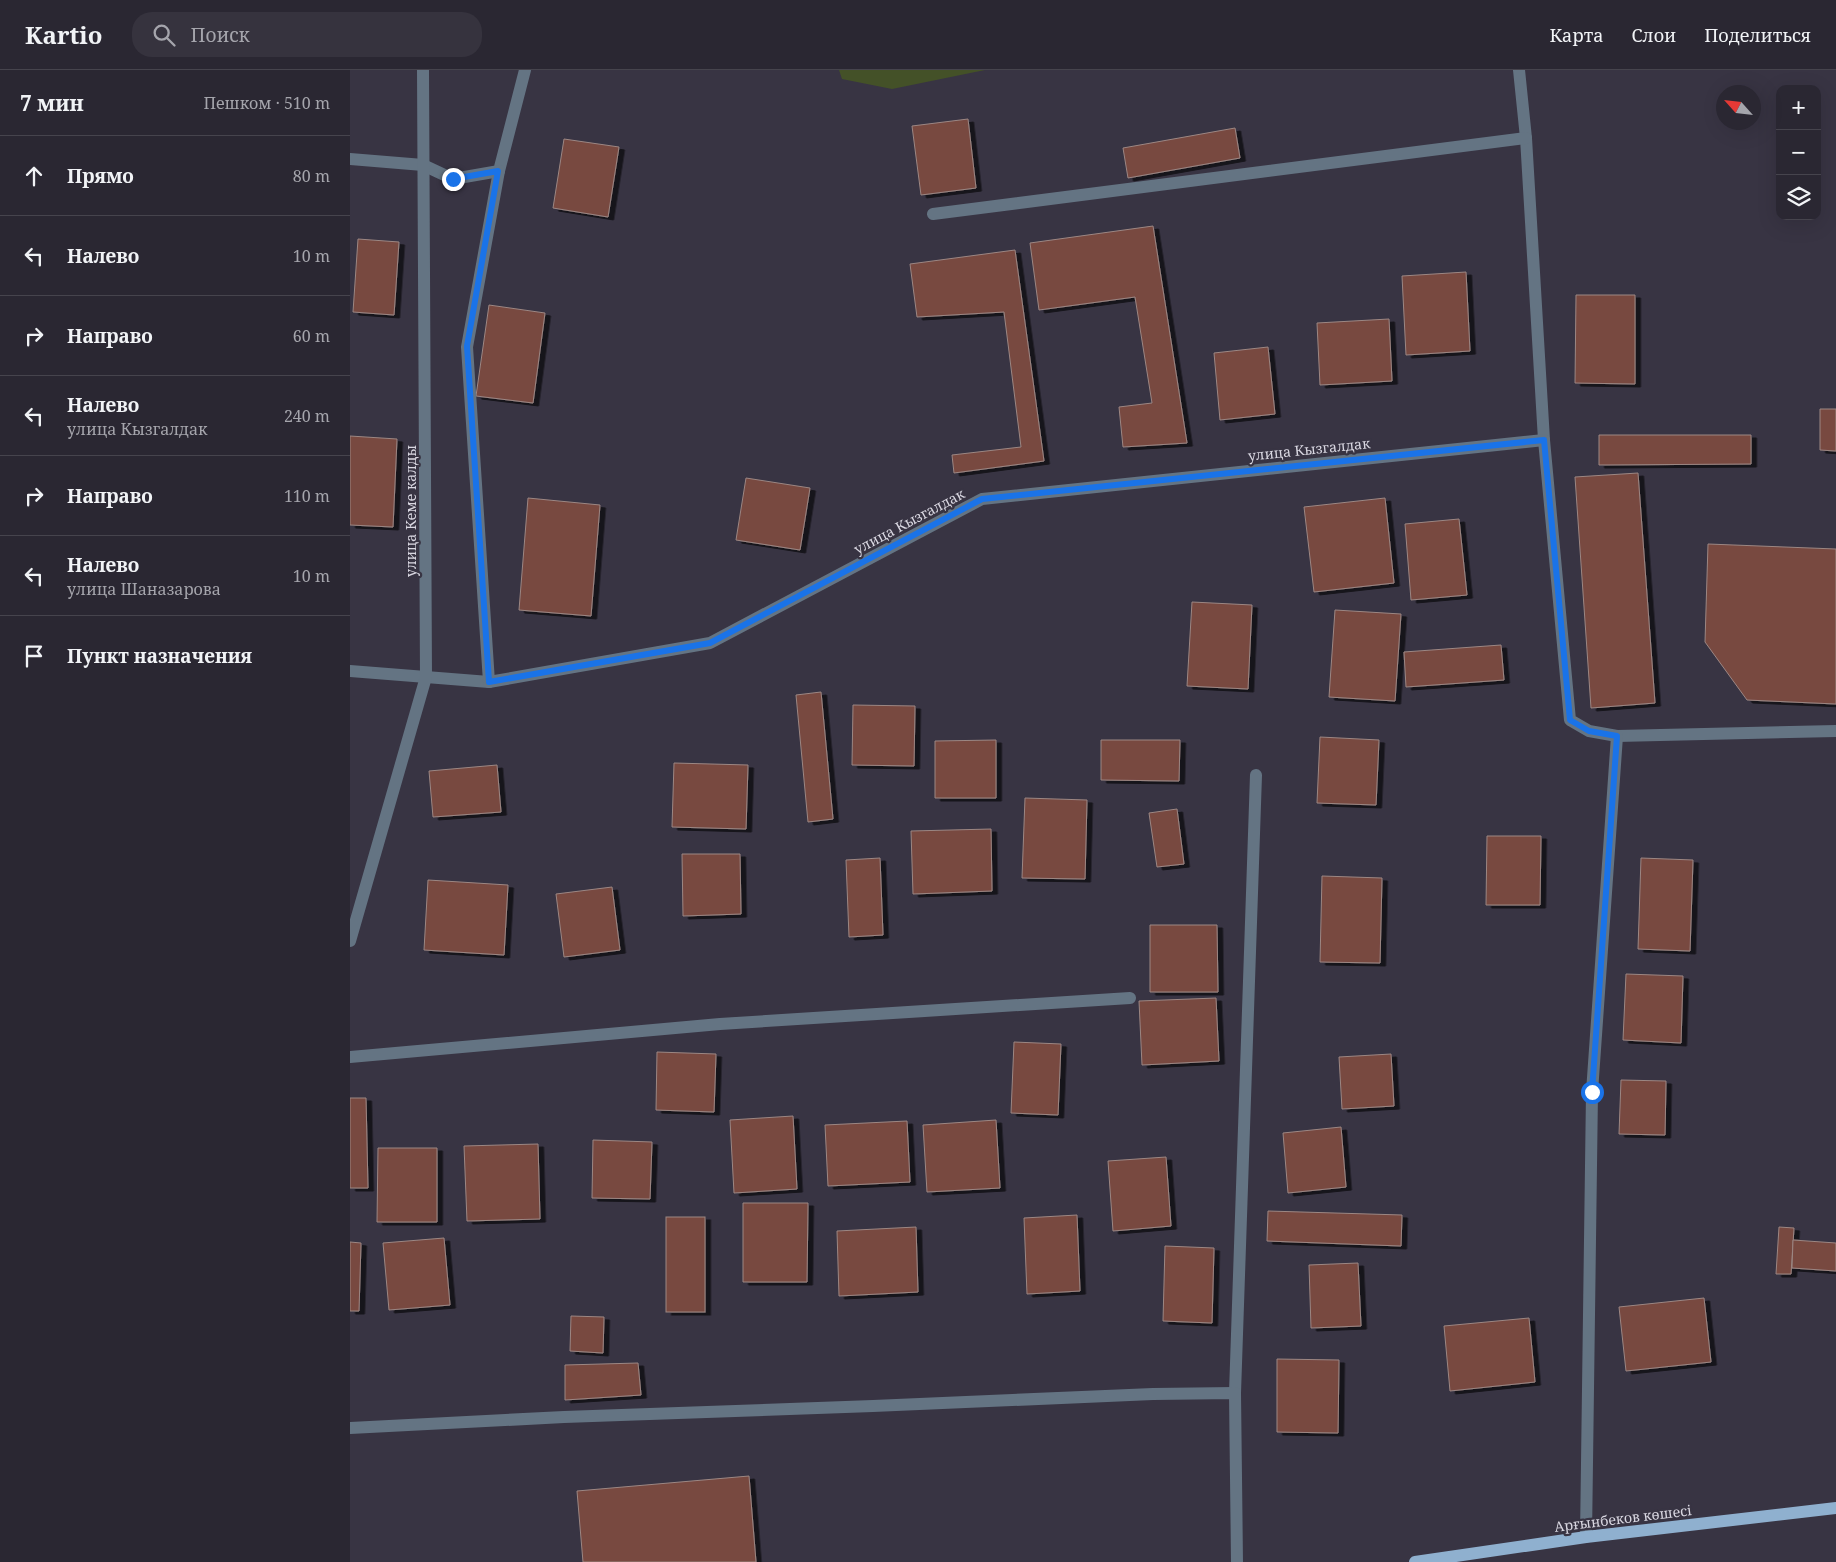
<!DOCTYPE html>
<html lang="ru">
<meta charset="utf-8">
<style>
:root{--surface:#2a2732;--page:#36333e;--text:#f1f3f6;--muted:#a5a5ac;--line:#46444d}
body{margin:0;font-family:"Noto Serif",serif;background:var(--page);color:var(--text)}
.controls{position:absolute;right:15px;top:15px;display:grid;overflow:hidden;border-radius:10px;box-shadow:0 5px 20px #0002}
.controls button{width:45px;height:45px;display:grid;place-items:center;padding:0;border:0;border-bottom:1px solid var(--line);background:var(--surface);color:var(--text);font:25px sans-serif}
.compass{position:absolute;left:1366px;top:15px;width:45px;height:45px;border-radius:50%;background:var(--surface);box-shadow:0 5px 20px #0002;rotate:297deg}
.stop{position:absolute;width:15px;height:15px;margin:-11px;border:4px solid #1a73e8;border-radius:50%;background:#fff}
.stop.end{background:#1a73e8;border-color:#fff;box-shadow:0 1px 5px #0008}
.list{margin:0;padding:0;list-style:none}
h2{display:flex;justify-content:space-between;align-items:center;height:65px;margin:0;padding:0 20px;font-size:21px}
h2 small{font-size:16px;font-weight:400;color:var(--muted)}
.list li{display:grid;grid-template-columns:32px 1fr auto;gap:15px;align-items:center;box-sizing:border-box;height:80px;padding:0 20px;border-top:1px solid var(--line)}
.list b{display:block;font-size:19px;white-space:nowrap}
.list p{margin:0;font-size:16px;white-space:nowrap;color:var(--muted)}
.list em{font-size:16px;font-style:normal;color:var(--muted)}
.icon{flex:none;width:28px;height:28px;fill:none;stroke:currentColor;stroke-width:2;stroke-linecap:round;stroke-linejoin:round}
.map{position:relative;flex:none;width:1486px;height:1492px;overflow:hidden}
header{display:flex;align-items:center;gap:30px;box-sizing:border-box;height:70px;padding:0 25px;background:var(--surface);border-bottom:1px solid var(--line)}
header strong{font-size:24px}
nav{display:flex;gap:28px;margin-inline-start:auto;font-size:18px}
.search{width:350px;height:45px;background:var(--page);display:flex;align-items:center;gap:12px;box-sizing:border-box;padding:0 18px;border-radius:20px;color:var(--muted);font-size:19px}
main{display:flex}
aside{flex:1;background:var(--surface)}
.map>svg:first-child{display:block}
.green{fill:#445128}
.building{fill:#784841;stroke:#9c8783;filter:url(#shadow)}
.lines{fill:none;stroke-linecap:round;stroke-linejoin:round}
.minor{stroke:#647483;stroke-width:12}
.major{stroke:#8fb0cf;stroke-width:12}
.route{stroke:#1a73e8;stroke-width:6}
.labels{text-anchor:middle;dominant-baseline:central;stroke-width:4.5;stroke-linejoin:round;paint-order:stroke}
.street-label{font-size:14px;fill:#d9d7e1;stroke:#383443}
</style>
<header>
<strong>Kartio</strong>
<div class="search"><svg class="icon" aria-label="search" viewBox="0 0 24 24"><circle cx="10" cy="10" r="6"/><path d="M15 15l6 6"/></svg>Поиск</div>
<nav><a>Карта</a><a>Слои</a><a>Поделиться</a></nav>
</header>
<main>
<aside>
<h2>7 мин<small>Пешком · 510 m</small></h2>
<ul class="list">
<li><svg class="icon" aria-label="ahead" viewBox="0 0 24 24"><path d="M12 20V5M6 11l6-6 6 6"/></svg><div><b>Прямо</b></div><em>80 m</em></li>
<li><svg class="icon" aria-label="left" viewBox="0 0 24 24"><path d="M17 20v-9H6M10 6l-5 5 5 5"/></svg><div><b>Налево</b></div><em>10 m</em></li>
<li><svg class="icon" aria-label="right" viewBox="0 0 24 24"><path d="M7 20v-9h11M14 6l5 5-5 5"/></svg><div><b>Направо</b></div><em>60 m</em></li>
<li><svg class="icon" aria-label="left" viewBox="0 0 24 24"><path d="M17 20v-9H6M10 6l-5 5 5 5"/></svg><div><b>Налево</b><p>улица Кызгалдак</p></div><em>240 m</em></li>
<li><svg class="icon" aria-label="right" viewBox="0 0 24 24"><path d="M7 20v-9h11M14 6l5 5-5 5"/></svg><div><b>Направо</b></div><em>110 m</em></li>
<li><svg class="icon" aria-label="left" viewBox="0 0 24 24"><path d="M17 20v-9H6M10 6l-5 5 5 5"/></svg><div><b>Налево</b><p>улица Шаназарова</p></div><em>10 m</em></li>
<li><svg class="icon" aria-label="arrive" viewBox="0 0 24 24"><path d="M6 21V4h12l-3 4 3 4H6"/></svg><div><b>Пункт назначения</b></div></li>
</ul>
</aside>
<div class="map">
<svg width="1486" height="1492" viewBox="0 0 1486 1492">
<defs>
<filter id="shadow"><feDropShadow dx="5.5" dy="3" stdDeviation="0" flood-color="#0009"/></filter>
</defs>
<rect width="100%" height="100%" fill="#383443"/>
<path class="green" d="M 489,0 L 635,0 L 542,19 L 492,9 Z"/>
<g class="building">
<path d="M 618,49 L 626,118 L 571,125 L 562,56 Z"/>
<path d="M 885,58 L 890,88 L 778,108 L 773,78 Z"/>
<path d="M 214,69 L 269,77 L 258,147 L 203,138 Z"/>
<path d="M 803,156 L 837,373 L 773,377 L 769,337 L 802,333 L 785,227 L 689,240 L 680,173 Z"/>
<path d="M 8,169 L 49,172 L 44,245 L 3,242 Z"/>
<path d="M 665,180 L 694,391 L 604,403 L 602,385 L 671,377 L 654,242 L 567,247 L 560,194 Z"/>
<path d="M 1116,202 L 1120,281 L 1056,285 L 1052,206 Z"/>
<path d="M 1226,225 L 1285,225 L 1285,314 L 1225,313 Z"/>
<path d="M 139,235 L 195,243 L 183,333 L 126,326 Z"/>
<path d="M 1039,249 L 1042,311 L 970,315 L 967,253 Z"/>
<path d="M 918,277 L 925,344 L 870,350 L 864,283 Z"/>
<path d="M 1470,339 L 1486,339 L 1486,381 L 1470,380 Z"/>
<path d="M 1249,365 L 1401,365 L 1401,394 L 1249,395 Z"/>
<path d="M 0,366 L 47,369 L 43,457 L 0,455 Z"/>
<path d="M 1288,403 L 1305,633 L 1241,638 L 1225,407 Z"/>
<path d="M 396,408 L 460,418 L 450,480 L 386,470 Z"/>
<path d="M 178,428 L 250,435 L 241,546 L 169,540 Z"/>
<path d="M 1035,428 L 1044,513 L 964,522 L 954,437 Z"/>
<path d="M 1109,449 L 1117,525 L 1061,530 L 1055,454 Z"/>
<path d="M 1358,474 L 1486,479 L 1486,634 L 1397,630 L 1355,572 Z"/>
<path d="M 842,532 L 902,535 L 898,619 L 837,616 Z"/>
<path d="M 985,540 L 1051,544 L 1045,631 L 979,627 Z"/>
<path d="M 1151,575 L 1154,610 L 1056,617 L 1054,582 Z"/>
<path d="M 471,622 L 483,749 L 458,752 L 446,625 Z"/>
<path d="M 503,635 L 565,636 L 564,696 L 502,695 Z"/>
<path d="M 970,667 L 1029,670 L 1026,735 L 967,733 Z"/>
<path d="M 646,670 L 646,728 L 585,728 L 585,671 Z"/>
<path d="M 751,670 L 830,670 L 829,711 L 751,710 Z"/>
<path d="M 324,693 L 398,695 L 396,759 L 322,757 Z"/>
<path d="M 147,695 L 151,742 L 83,747 L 79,701 Z"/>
<path d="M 675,728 L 737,730 L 735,809 L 672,808 Z"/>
<path d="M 827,739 L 834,794 L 807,797 L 799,743 Z"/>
<path d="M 641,759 L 642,821 L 563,824 L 561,761 Z"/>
<path d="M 1137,766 L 1191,766 L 1190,835 L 1136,835 Z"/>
<path d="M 332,784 L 390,784 L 391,844 L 333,846 Z"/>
<path d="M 530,788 L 533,865 L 499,867 L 496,790 Z"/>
<path d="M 1291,788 L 1343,790 L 1340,881 L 1288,879 Z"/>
<path d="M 972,806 L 1032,808 L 1030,893 L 970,892 Z"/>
<path d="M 78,810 L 158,815 L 154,885 L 74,880 Z"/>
<path d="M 262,817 L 270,880 L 214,887 L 206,824 Z"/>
<path d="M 800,855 L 867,855 L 868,922 L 800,922 Z"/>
<path d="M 1276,904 L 1333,906 L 1331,973 L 1273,970 Z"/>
<path d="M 866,928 L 869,991 L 792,995 L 789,931 Z"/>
<path d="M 664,972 L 711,974 L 708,1045 L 661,1043 Z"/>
<path d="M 307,982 L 366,984 L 364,1042 L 306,1040 Z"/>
<path d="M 1041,984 L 1044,1036 L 992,1039 L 989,987 Z"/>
<path d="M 1271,1010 L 1316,1011 L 1315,1065 L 1269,1064 Z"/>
<path d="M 0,1028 L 16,1028 L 18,1118 L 0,1118 Z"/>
<path d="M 443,1046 L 447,1119 L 384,1123 L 380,1050 Z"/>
<path d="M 646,1050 L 650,1118 L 577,1122 L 573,1055 Z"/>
<path d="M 557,1051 L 560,1112 L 478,1116 L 475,1055 Z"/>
<path d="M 991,1057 L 996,1117 L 938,1123 L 933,1063 Z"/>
<path d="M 243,1070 L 302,1072 L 300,1129 L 242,1128 Z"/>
<path d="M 188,1074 L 190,1149 L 117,1151 L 114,1076 Z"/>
<path d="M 28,1078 L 87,1078 L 87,1152 L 27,1152 Z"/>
<path d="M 816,1087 L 821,1156 L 763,1161 L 758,1091 Z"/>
<path d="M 393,1133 L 458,1133 L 457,1212 L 393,1212 Z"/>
<path d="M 918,1141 L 1052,1145 L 1051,1176 L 917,1171 Z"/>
<path d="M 727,1145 L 730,1221 L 677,1224 L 674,1148 Z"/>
<rect x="316" y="1147" width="39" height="95"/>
<path d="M 566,1157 L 568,1222 L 489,1226 L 487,1161 Z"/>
<path d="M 1429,1157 L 1444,1158 L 1441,1204 L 1426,1204 Z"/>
<path d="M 94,1168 L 100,1235 L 39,1240 L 33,1173 Z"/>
<path d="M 1443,1170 L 1486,1173 L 1486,1201 L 1442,1198 Z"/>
<path d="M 0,1172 L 11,1173 L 9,1241 L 0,1241 Z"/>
<path d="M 815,1176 L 864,1178 L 862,1253 L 813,1251 Z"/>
<path d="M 1008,1193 L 1011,1256 L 961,1258 L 959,1195 Z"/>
<path d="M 1354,1228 L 1361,1292 L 1276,1301 L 1269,1237 Z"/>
<path d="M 221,1246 L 254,1247 L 253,1283 L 220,1281 Z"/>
<path d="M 1179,1248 L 1185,1312 L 1100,1321 L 1094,1256 Z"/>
<path d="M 927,1289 L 989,1290 L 988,1363 L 927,1362 Z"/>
<path d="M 288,1293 L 291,1325 L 215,1330 L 215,1295 Z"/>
<path d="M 399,1406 L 406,1492 L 233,1492 L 227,1421 Z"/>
</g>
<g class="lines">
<g class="minor">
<path d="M 1169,0 L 1176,68 L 1194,370 L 1220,650 L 1239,661 L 1267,666 L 1486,661"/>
<path d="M 0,89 L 73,95 L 103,109 L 149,101 L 175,0"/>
<path d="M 583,144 L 1176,68"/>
<path d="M 0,601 L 139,612 L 360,573 L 632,429 L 1194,370"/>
<path d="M 139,612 L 117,277 L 149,101"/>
<path d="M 0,871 L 76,607 L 73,0"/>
<path d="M 0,987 L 370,954 L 780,928"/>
<path d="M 885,1323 L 906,705"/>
<path d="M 0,1358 L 214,1347 L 523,1336 L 803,1324 L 885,1323 L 887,1492"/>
<path d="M 1236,1467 L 1242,1022 L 1267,666"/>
</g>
<path class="major" d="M 1065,1492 L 1236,1467 L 1486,1438"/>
</g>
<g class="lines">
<path class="route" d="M 103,109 L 148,101 L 117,276 L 139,612 L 360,573 L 632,429 L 1194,370 L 1220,650 L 1239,661 L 1267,666 L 1242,1022"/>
</g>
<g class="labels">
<g class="street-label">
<text transform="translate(959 379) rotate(-6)">улица Кызгалдак</text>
<text transform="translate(60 441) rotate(-90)">улица Кеме калды</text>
<text transform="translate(559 451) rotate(-28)">улица Кызгалдак</text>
<text transform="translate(1273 1448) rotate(-7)">Арғынбеков көшесі</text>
</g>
</g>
</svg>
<div class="controls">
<button>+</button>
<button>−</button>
<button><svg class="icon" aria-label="layers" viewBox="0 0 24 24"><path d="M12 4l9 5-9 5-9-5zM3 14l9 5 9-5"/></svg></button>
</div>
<svg class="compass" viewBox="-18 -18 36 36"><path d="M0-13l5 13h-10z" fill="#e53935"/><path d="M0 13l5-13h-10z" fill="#a5a5ac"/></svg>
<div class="stop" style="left:1242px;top:1022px"></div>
<div class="stop end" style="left:103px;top:109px"></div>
</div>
</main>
